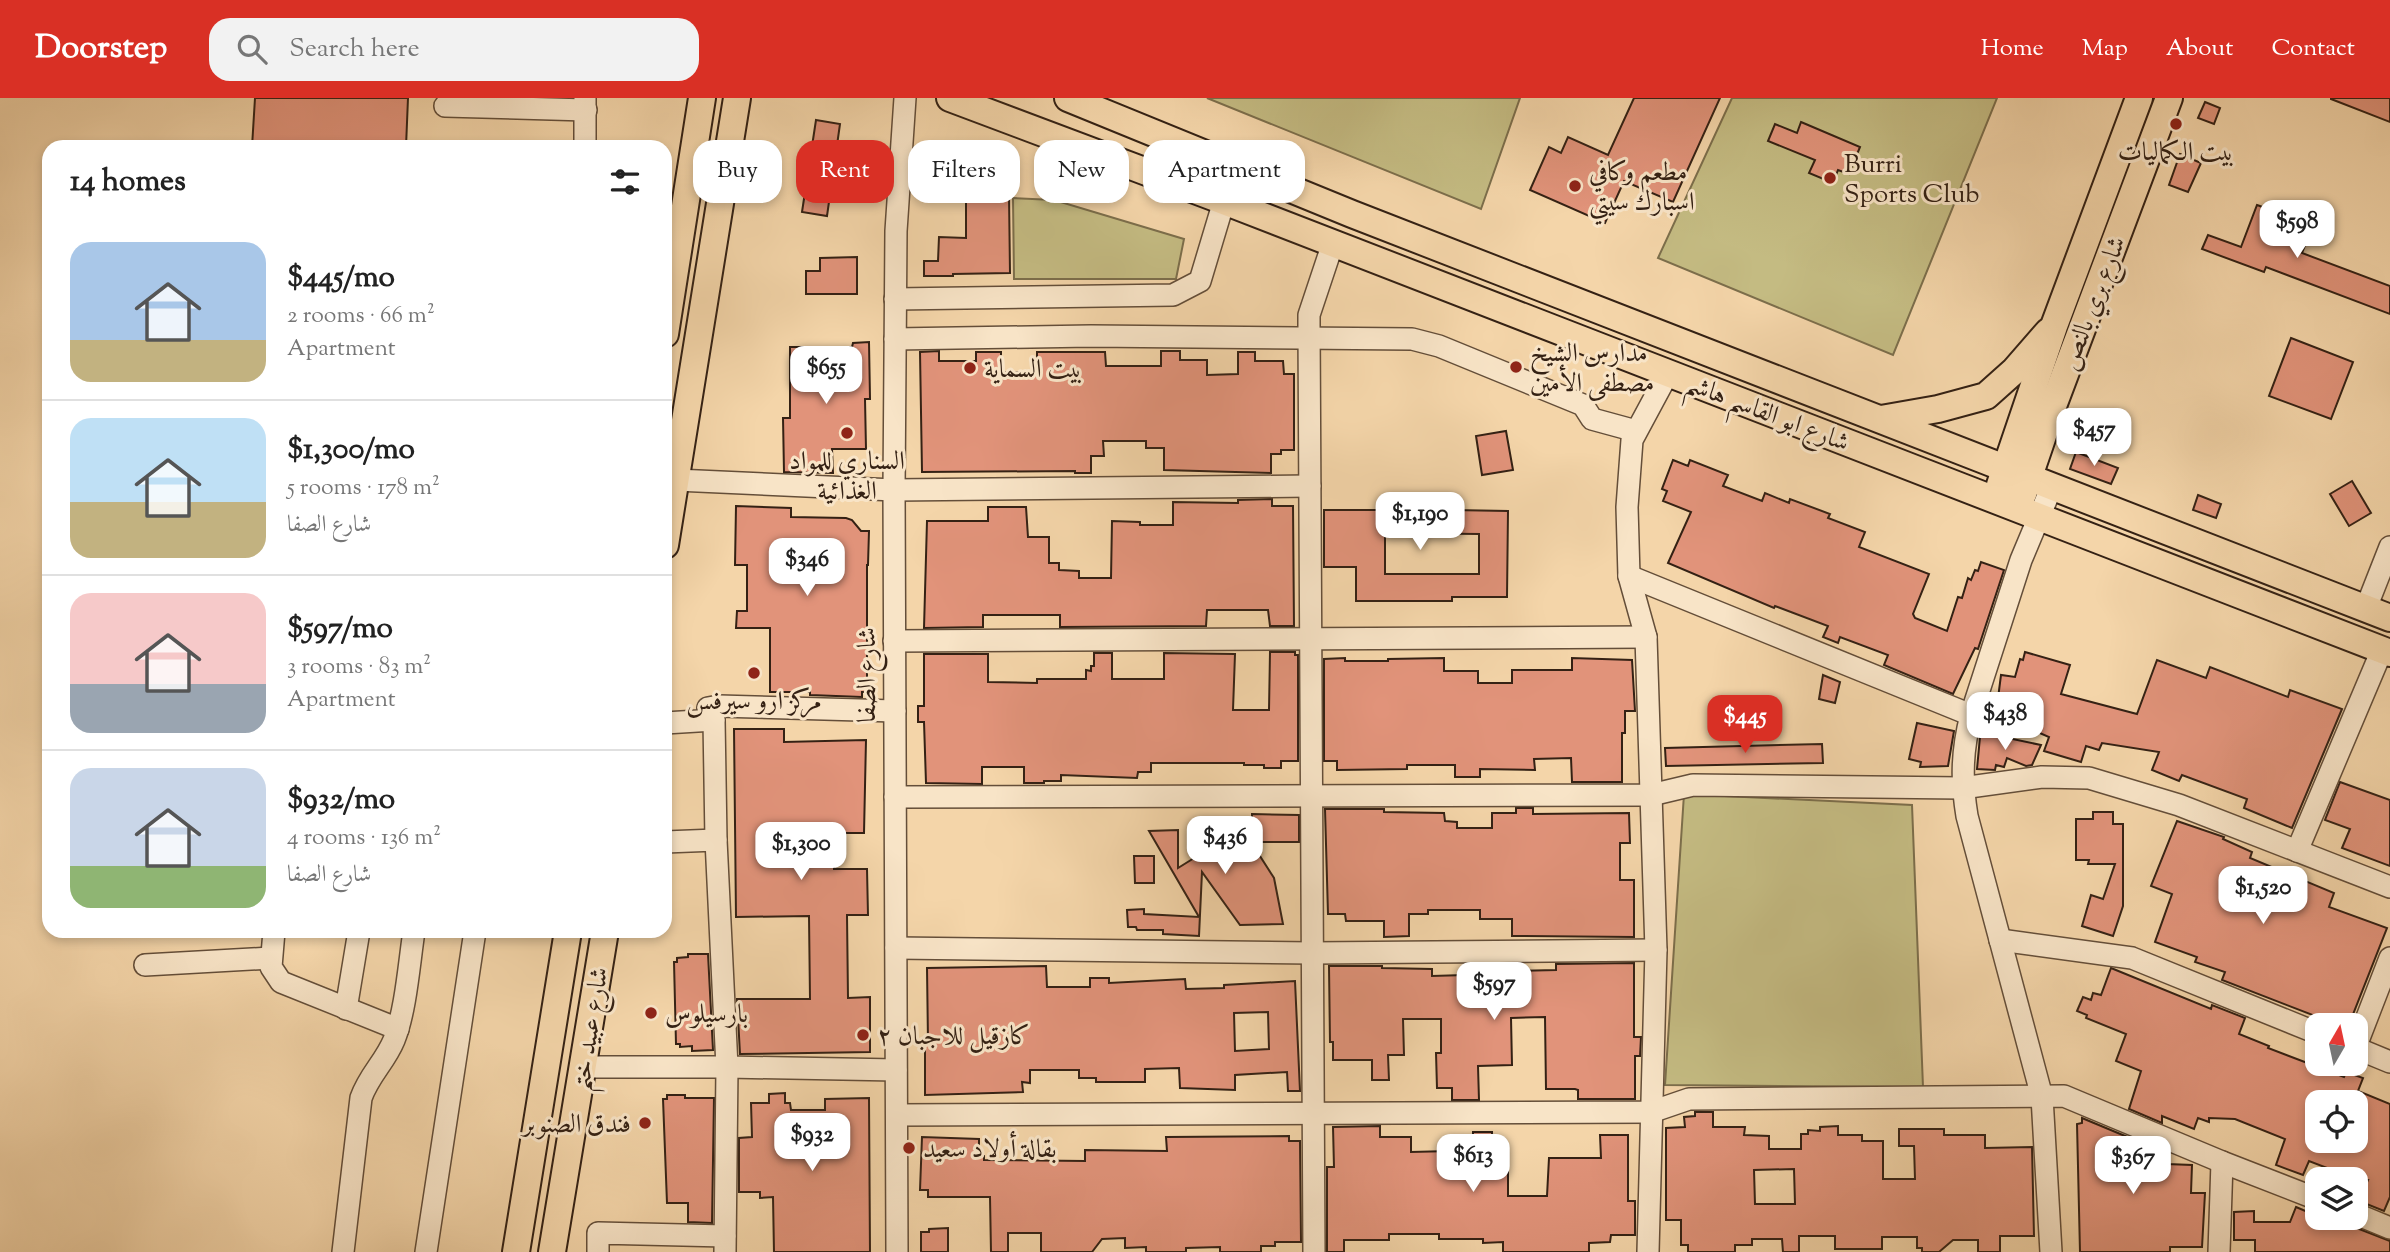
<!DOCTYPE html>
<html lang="en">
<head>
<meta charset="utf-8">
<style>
  body { margin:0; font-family:"Sorts Mill Goudy",Amiri,serif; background:#f2f2f2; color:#222; height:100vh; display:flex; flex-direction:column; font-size:26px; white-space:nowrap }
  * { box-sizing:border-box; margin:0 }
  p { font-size:23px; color:#767676 }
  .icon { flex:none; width:38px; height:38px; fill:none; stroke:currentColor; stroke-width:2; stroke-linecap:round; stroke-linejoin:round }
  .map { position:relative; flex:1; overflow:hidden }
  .sheet { position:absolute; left:42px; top:42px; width:630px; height:798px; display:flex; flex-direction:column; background:#fff; border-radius:21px; box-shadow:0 4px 10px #0003 }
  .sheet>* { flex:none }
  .hud { position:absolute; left:693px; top:42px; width:665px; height:63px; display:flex; gap:14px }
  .needle { width:46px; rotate:9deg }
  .controls { position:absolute; left:2305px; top:915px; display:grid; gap:14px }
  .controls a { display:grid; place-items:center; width:63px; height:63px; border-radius:14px; background:#fff; box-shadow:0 4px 10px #0003; font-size:35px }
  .price { position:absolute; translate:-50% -60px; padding:0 16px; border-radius:14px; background:#fff; color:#222; font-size:23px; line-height:46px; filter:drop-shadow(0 2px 4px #0008) }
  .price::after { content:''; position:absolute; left:50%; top:42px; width:21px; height:16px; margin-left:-10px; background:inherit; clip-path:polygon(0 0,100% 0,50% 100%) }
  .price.on { background:#d93025; color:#fff }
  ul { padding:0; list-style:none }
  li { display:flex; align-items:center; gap:21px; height:175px; padding:0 28px }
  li+li { border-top:2px solid #e0e0e0 }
  li span { display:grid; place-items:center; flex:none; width:196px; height:140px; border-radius:21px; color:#555 }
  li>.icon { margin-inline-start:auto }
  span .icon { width:84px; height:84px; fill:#fffc; stroke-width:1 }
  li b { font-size:30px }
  h2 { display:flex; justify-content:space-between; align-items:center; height:84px; padding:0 28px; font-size:30px }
  .chip { padding:0 24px; border-radius:21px; background:#fff; box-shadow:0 4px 10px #0003; font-size:24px; line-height:63px }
  .chip.on { background:#d93025; color:#fff }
  header { display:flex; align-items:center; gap:42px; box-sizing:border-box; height:98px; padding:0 35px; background:#d93025; color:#fff }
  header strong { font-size:33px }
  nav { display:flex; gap:38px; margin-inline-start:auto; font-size:24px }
  .search { width:490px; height:63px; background:#f2f2f2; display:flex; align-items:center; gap:18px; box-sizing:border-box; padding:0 24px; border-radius:21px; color:#767676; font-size:26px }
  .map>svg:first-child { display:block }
  .green { fill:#c4bb82; stroke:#7c6e4b; stroke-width:2 }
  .building { fill:#e1937a; stroke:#342114; stroke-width:2; fill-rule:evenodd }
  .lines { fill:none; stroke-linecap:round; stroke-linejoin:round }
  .minor-casing { stroke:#644e39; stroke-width:24 }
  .major-casing { stroke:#342114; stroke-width:30 }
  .minor { stroke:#f8e4c7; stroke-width:21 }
  .major { stroke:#f4d5a9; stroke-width:26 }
  .poi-dot { fill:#8f2418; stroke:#f8e4c7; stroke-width:2.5 }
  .labels { text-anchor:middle; stroke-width:6; stroke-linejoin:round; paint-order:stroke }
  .poi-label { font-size:26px; fill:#342114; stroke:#f8e4c7; text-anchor:start }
  .street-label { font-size:26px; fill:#342114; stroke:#f8e4c7 }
</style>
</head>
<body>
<header>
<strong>Doorstep</strong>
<div class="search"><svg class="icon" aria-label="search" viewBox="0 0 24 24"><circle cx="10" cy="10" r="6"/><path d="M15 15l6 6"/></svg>Search here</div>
<nav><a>Home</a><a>Map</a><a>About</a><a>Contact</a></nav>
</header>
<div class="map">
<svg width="2390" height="1154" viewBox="0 0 2390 1154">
  <rect width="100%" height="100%" fill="#f4d5a9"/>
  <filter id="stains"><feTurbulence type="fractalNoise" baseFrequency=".00286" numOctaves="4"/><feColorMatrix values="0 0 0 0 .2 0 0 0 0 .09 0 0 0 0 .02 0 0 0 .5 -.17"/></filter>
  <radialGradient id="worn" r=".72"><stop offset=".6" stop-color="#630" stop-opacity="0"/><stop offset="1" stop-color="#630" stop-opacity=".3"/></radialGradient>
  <g class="green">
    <polygon points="1207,0 1520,0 1481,111"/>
    <polygon points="1732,0 1997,0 1893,257 1658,160"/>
    <polygon points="1013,100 1054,102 1184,141 1176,181 1014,181"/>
    <polygon points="1684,696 1912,707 1923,989 1665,987"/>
  </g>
  <g class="building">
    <polygon points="255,0 408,0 406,49 252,49"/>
    <polygon points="1634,0 1720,0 1673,104 1624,83 1605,125 1530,92 1549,49 1561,55 1568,39 1608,57"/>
    <polygon points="2331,0 2390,0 2390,24 2331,1"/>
    <polygon points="2205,4 2220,10 2214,26 2198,20"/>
    <polygon points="816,22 840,26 827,118 802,114"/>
    <polygon points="1801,24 1860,49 1849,76 1838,72 1833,85 1809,75 1815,62 1768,43 1775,26 1797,35"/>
    <polygon points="2180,56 2201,65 2188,94 2169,87"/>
    <polygon points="966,97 1009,97 1010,175 953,176 953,178 924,178 924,163 938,163 939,139 966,140"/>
    <polygon points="2257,107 2277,114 2275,118 2311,132 2302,155 2390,188 2390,216 2266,169 2264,174 2202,151 2208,137 2241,149"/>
    <polygon points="857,159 857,196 806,196 806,173 820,173 820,160"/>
    <polygon points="2291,240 2353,264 2331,321 2269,298"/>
    <polygon points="869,244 870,301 865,301 866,351 832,351 833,375 784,374 783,320 790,320 790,249 852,249 853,245"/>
    <polygon points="939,253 939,263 976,263 976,254 1001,254 1001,274 1037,274 1037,254 1105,254 1106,268 1161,268 1161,253 1180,253 1180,262 1207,262 1207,277 1238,276 1238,254 1255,254 1255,263 1283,263 1284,276 1294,276 1294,352 1281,352 1281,356 1271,356 1271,375 1164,372 1164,350 1146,350 1146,343 1103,343 1104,358 1091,358 1091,375 1075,375 1075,373 922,374 920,254"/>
    <polygon points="1506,333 1513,372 1482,377 1476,338"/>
    <polygon points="2076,354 2118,370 2111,386 2070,371"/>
    <polygon points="1673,362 1688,368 1690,362 1728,377 1723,388 1762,403 1765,395 1789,405 1790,401 1830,416 1828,420 1865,434 1859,449 1929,476 1913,516 1915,520 1947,533 1958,499 1962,500 1968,480 1971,482 1975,472 1978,473 1981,464 2004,472 1978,551 1975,550 1953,596 1884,567 1888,557 1840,539 1838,545 1823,539 1828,528 1775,508 1774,510 1668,465 1691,414 1663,403 1667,393 1662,391"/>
    <polygon points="2352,383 2371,415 2349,428 2330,396"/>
    <polygon points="2198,397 2221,406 2216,420 2193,412"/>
    <polygon points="1272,401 1272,408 1293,408 1294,528 1270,528 1268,512 1207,512 1206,528 1060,529 1060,517 983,517 983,529 924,530 927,423 988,423 988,409 1026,409 1028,439 1049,439 1049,465 1059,465 1059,472 1079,473 1079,480 1111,480 1112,423 1140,424 1140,427 1173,427 1173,404 1238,405 1238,402"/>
    <path d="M1412 407H1453V412L1508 413 1507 499H1452V503H1356V469H1324V412H1412ZM1385 435 1479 436V476H1385Z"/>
    <polygon points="736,408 791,410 791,419 846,420 852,422 861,433 869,433 868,467 867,467 867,594 862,594 862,599 810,597 810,594 770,594 770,530 736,530 737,513 747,513 747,467 735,467"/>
    <polygon points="1270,554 1295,554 1295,557 1298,557 1298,663 1281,663 1281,670 1264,670 1264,667 1244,667 1244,665 1151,665 1151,674 1138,674 1137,680 1061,677 1061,683 1044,683 1044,685 1024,685 1024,669 982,669 982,686 926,685 924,624 918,624 918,608 924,608 924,556 988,556 988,584 1037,585 1037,581 1086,581 1086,572 1091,573 1091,568 1094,568 1094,555 1112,555 1112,581 1164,581 1164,555 1235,556 1233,612 1269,612"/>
    <polygon points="2025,554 2070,567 2061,596 2137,616 2157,562 2206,580 2210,569 2288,599 2290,592 2342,611 2292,730 2244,710 2247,701 2182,677 2179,683 2152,672 2159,654 2102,645 2099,652 2086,648 2081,664 2044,653 2049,639 1996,616 2001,577 2015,579 2020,561 2023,562"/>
    <polygon points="1345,560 1345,563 1388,563 1388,561 1444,560 1444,573 1478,573 1478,585 1512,585 1512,572 1572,572 1572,560 1632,562 1635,613 1625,613 1625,635 1622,635 1622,684 1572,684 1571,660 1534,661 1535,672 1480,671 1480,679 1455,679 1455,667 1407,667 1407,671 1337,672 1337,663 1324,663 1324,561"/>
    <polygon points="1823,577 1840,584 1835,605 1819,601"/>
    <polygon points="1917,625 1954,633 1948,668 1920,669 1921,664 1909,661"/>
    <polygon points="734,631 784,631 784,644 866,642 864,735 833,735 834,771 867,771 868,817 847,817 848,900 870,899 870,954 740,956 737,901 810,901 809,818 736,819"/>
    <polygon points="1984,635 2041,647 2032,667 2026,668 2007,660 2004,669 1996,667 1995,672 1977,671 1980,639 1983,639"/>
    <polygon points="1822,646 1823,665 1666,668 1665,650"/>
    <polygon points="2340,684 2390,702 2390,768 2342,750 2350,731 2325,722"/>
    <polygon points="1516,710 1533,710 1533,716 1629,715 1630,745 1620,745 1620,782 1634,782 1634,839 1512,838 1512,821 1480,821 1480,812 1428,812 1428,816 1409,816 1409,838 1384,839 1384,823 1346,823 1345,816 1328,816 1325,711 1384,711 1384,714 1444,715 1445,723 1457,724 1457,730 1492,730 1492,715 1516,715"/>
    <polygon points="2093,714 2113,714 2113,726 2123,726 2123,808 2113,838 2082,828 2091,797 2103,801 2115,766 2088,766 2089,762 2076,762 2076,721 2093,721"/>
    <polygon points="1252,716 1299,717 1299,744 1251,744 1274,780 1283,826 1240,827 1202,774 1199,838 1163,836 1163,832 1137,832 1136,829 1128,829 1127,812 1144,811 1144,816 1199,819 1149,733 1178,732 1178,770 1252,724"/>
    <polygon points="2177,723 2224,739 2223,741 2252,754 2250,760 2334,795 2329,809 2387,830 2350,924 2339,919 2336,926 2222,882 2225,874 2195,864 2197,859 2155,844 2172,796 2151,788"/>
    <polygon points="1134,758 1154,758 1154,785 1135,785"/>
    <polygon points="688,856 708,856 713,952 692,953 692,948 680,949 680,946 676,946 674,864 677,864 677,860 688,859"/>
    <polygon points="1634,865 1634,939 1641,939 1640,958 1635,958 1635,1001 1578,1001 1578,992 1575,991 1546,991 1545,919 1511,920 1512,967 1478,968 1479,1002 1452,1002 1452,990 1437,990 1436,955 1441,955 1441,921 1403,921 1404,957 1388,957 1389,982 1372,982 1372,962 1333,962 1333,944 1330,944 1329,868 1382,868 1382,870 1432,871 1432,878 1465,877 1465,870 1479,870 1479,867 1505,866 1505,873 1556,872 1556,866"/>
    <path d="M1046 868 1047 889H1090V880H1109V885L1185 881 1186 891 1224 890V887L1295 883 1300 993H1288L1287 974 1235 977V992L1180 990 1179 970 1145 971V984H1096V980H1079V972H1030V985L1022 984 1023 994 925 997V944H928L927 870ZM1268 914 1269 951 1235 953 1234 915Z"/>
    <path d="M2111 870 2211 911 2212 907 2245 920 2239 936 2269 948 2268 950 2344 979 2346 974 2363 980 2358 993 2390 1006V1099L2384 1113 2359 1103 2368 1082H2341L2343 1076 2309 1063 2303 1077 2276 1067 2285 1041 2235 1021 2209 1020V1024L2198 1020 2194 1031 2162 1018V1025L2129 1011 2141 973 2116 963 2126 936 2086 920 2087 917 2077 913 2083 899 2091 902 2093 895 2101 897ZM2356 999V1043H2317V1004H2353Z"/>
    <polygon points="785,995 785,1005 790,1005 791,1012 825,1012 825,1001 869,1000 870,1154 774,1154 773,1099 760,1100 760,1094 739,1094 739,1040 752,1039 751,1005 769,1005 769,996"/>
    <polygon points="667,997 685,997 685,1000 714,1000 712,1125 688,1124 688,1105 667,1105 663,1001 667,1001"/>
    <path d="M1695 1014H1713V1029H1745L1744 1037 1769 1038V1051H1801V1036H1808V1032L1820 1033V1029L1838 1028V1037H1862V1043H1883V1081H1915L1914 1048H1899V1031H1944V1037H1985V1050L2032 1049 2034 1138H2000V1154H1978V1142H1953L1939 1154H1922V1150H1917V1139H1882V1151H1835V1138H1799V1154H1783L1782 1141H1752V1147H1735V1154H1688V1147H1681V1122H1666V1030L1685 1029 1684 1019 1695 1018ZM1794 1071 1795 1106H1755L1754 1072Z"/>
    <polygon points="2082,1020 2161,1053 2161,1061 2167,1061 2167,1066 2192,1067 2191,1095 2205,1095 2202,1149 2170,1149 2170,1154 2080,1154 2077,1026 2082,1025"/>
    <polygon points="1380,1028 1380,1039 1411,1039 1411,1054 1450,1053 1450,1039 1473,1038 1473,1034 1492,1034 1492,1052 1508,1051 1508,1098 1547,1098 1549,1060 1601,1060 1600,1037 1628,1037 1628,1103 1635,1103 1635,1137 1611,1137 1610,1144 1589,1145 1589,1154 1503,1154 1503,1144 1483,1145 1483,1141 1439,1141 1439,1136 1389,1136 1389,1142 1344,1142 1344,1154 1327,1154 1327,1069 1334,1069 1333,1029"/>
    <polygon points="1289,1038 1289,1043 1300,1043 1301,1144 1275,1144 1275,1148 1261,1148 1261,1154 1220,1154 1220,1149 1186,1150 1186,1154 1146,1154 1146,1149 1125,1150 1125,1140 1102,1141 1092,1154 1041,1154 1041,1135 1008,1135 1008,1154 991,1154 990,1099 928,1099 928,1092 920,1092 922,1039 979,1041 979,1058 984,1058 984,1062 1085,1063 1085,1052 1167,1053 1166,1039"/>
    <polygon points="2296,1109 2315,1117 2314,1120 2348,1129 2349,1127 2390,1143 2390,1154 2255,1154 2255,1142 2234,1142 2234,1114 2254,1113 2254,1124 2290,1124"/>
    <polygon points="948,1130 948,1154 921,1154 921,1134 929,1134 929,1131"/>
  </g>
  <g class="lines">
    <g class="minor-casing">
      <g id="minor">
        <polyline points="585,0 585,49"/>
        <polyline points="445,8 586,12"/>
        <polyline points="895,201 1173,197 1200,183 1224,103"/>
        <polyline points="895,241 1091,238 1412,241 1439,248 1583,307 1592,321 1636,333"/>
        <polyline points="676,382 894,392 1310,388"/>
        <polyline points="1629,478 1971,617"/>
        <polyline points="2366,510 2390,449"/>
        <polyline points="894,543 1646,539"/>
        <polyline points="714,622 716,742"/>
        <polyline points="665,625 714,622 708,610 719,608 895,613"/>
        <polyline points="895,699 1651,697 1693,687 1962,690 2042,679 2089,680 2179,707 2390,789"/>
        <polyline points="665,744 716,742 727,969 725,1154"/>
        <polyline points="2297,753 2382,552"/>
        <polyline points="274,833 271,869 281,884 398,931"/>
        <polyline points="2000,842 2132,860 2317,935"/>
        <polyline points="896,850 1312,855 1656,852"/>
        <polyline points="145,867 270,860"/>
        <polyline points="346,911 359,833"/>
        <polyline points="2356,948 2390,860"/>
        <polyline points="2356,950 2390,964"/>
        <polyline points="583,969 727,969 896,972"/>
        <polyline points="897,1017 1651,1014 1689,1001 2064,998 2222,1064 2317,1101"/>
        <polyline points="2356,1116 2390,1130"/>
        <path d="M343 1154 361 1000C369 977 385 964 394 942 406 912 409 866 414 833"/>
        <polyline points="426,1154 475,833"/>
        <polyline points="598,1154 598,1135 725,1138"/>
        <polyline points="897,1154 894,392 896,133 905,0"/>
        <polyline points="1314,1154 1309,228 1309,217 1333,145"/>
        <polyline points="1648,1154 1656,852 1646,539 1629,478 1627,409 1632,342 1668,275"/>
        <path d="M2051 1154 2042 999 1967 718C1961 682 1962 652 1971 617L2021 462 2052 388"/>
        <polyline points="2219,1154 2222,1064"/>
      </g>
    </g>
    <g class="major-casing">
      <g id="major">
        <polyline points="950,0 1224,103 2390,555"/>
        <polyline points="1068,0 1352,116 2390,520"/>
        <polyline points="665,236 702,0"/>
        <polyline points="1881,321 1938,311 1986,298 2014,273 2048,234"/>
        <polyline points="2000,387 2054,228 2139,0"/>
        <polyline points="2023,396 2053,308 2169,0"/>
        <polyline points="665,447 737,0"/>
        <polyline points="516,1154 568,833"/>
        <polyline points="552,1154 605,833"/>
      </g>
    </g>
    <use href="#minor" class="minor"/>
    <use href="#major" class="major"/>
  </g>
  <g class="poi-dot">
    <circle cx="2176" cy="26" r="7"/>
    <circle cx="1830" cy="80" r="7"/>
    <circle cx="1575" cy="88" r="7"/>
    <circle cx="1516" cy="269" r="7"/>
    <circle cx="970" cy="270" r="7"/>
    <circle cx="847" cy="335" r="7"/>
    <circle cx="754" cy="575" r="7"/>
    <circle cx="651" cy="915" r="7"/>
    <circle cx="863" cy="937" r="7"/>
    <circle cx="645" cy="1025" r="7"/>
    <circle cx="909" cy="1050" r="7"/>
  </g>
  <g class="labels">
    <g class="poi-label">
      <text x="2176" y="62" text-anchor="middle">بيت الكماليات</text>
      <text x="1844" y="74">Burri<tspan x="1844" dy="30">Sports Club</tspan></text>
      <text x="1589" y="82">مطعم وكافي<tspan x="1589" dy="30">اسبارك سيتي</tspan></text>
      <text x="1530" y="263">مدارس الشيخ<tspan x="1530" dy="30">مصطفى الأمين</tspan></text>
      <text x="984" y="279">بيت السماية</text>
      <text x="847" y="371" text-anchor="middle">السناري للمواد<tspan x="847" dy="30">الغذائية</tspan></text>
      <text x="754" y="611" text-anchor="middle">مركز ارو سيرفس</text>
      <text x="665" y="924">بارسيلوس</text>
      <text x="877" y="946">كازقيل للاجبان ٢</text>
      <text x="631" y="1034" text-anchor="end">فندق الصنوبر</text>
      <text x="923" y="1059">بقالة أولاد سعيد</text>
    </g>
    <g class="street-label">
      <text transform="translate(2092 205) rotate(-69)" y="9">شارع بري بالنص</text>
      <text transform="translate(1768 314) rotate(21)" y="9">شارع ابو القاسم هاشم</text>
      <text transform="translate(866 577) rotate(-90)" y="9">شارع الصفا</text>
      <text transform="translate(589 931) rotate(-81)" y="9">شارع عبيد ختم</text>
    </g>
  </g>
  <rect width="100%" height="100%" filter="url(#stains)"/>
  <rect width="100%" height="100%" fill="url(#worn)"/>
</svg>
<div class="controls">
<a><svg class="needle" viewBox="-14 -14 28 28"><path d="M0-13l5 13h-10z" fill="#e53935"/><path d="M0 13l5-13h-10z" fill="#767676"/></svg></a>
<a><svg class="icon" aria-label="locate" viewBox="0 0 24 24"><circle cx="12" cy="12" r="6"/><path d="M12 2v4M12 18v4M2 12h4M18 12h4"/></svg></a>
<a><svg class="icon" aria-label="layers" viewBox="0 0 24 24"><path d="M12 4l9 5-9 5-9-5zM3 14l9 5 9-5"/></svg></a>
</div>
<b class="price" style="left:2297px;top:162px">$598</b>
<b class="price" style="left:826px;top:308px">$655</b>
<b class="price" style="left:2094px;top:370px">$457</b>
<b class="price" style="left:1420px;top:454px">$1,190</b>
<b class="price" style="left:807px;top:500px">$346</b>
<b class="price" style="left:2005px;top:654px">$438</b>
<b class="price on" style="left:1745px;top:657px">$445</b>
<b class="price" style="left:1225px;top:778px">$436</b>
<b class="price" style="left:801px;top:784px">$1,300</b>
<b class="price" style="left:2263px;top:828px">$1,520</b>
<b class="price" style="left:1494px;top:924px">$597</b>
<b class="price" style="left:812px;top:1075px">$932</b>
<b class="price" style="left:1473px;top:1096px">$613</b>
<b class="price" style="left:2133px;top:1098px">$367</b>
<div class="hud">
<a class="chip">Buy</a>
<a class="chip on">Rent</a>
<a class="chip">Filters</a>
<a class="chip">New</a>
<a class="chip">Apartment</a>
</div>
<section class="sheet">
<h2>14 homes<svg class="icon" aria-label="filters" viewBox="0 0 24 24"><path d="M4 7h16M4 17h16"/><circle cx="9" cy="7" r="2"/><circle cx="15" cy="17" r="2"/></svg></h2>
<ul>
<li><span style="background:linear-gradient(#a9c7e8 70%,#c2b280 0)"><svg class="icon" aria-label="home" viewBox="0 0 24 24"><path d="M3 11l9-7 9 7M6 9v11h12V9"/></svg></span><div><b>$445/mo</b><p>2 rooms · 66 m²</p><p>Apartment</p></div></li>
<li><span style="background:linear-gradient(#bfe0f5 60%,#c2b280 0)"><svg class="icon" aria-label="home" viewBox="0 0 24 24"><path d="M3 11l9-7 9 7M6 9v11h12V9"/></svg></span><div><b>$1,300/mo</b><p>5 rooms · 178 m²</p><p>شارع الصفا</p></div></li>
<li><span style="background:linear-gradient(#f6c9c9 65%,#9aa5b1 0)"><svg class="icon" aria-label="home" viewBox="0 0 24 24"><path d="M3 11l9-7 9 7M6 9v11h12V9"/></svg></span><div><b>$597/mo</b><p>3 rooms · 83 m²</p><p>Apartment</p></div></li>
<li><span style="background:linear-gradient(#c9d6e8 70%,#8fb573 0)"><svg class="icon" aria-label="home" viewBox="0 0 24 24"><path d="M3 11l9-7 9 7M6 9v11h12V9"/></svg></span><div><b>$932/mo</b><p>4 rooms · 136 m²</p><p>شارع الصفا</p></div></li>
</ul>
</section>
</div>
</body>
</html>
